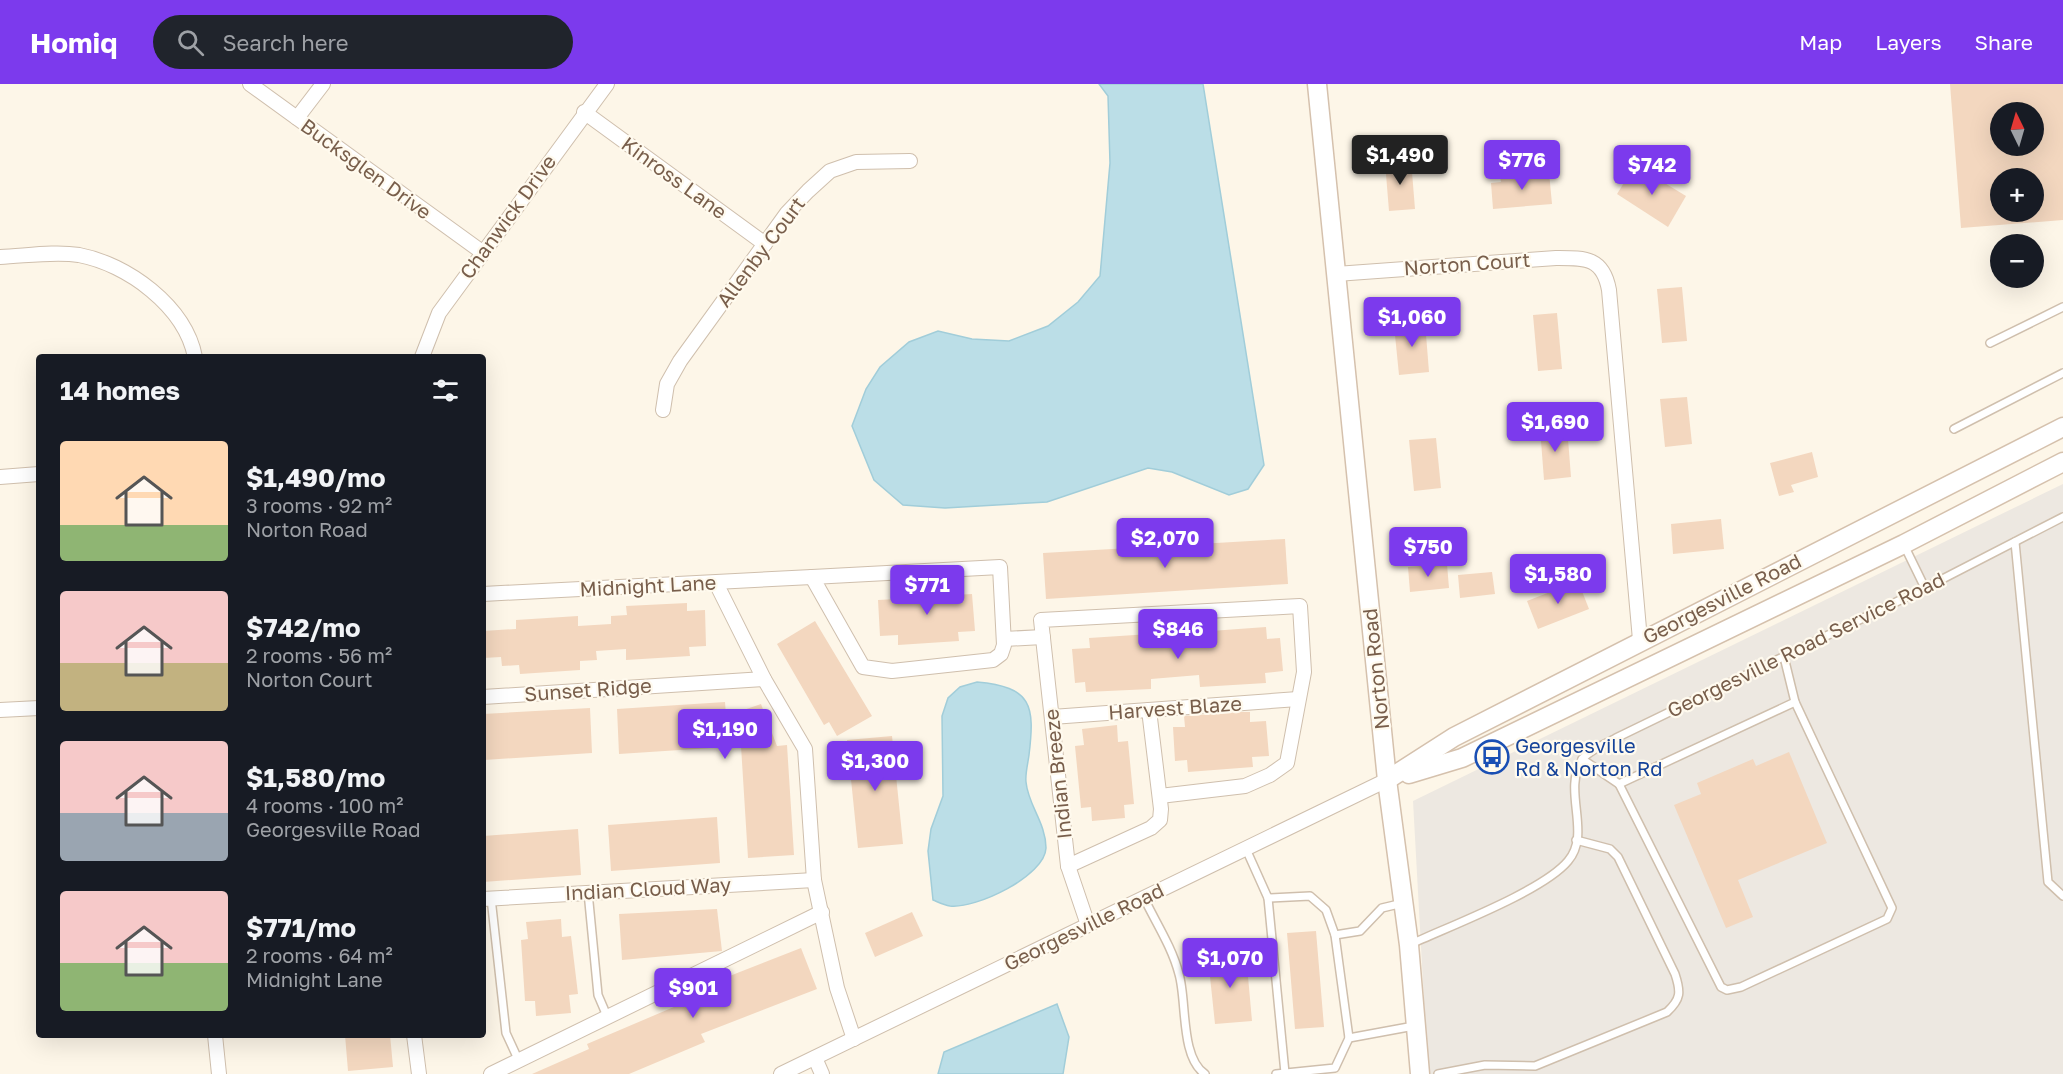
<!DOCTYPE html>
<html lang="en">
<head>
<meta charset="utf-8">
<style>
  body { margin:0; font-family:"Golos Text",sans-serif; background:#20242c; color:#f1f3f6; height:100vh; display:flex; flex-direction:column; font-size:22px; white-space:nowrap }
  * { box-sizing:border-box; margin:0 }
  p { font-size:20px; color:#9ea1a6 }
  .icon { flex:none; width:33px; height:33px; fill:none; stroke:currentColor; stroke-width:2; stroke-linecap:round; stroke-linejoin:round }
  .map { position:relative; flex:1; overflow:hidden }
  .sheet { position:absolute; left:36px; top:270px; width:450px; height:684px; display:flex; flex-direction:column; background:#171b24; border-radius:6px; box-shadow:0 6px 24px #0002 }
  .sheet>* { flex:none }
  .needle { width:39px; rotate:355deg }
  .buttons { position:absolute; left:1990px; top:18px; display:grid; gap:12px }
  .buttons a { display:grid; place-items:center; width:54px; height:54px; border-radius:50%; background:#171b24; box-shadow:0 6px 24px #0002; font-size:30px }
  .price { position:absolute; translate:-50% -51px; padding:0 14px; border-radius:6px; background:#7c3aed; color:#fff; font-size:20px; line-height:39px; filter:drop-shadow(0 2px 3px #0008) }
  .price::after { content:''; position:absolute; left:50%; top:36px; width:18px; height:14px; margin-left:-9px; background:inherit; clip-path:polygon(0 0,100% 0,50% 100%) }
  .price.current { background:#222; color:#fff }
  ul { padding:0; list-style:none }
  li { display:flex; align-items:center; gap:18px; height:150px; padding:0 24px }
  li span { display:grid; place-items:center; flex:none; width:168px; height:120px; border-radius:6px; color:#555 }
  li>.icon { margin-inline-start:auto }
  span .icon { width:72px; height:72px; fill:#fffc; stroke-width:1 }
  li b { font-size:26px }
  h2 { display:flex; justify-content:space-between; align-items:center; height:72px; padding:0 24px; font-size:26px }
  header { display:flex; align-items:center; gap:36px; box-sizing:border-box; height:84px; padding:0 30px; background:#7c3aed; color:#fff }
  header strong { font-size:28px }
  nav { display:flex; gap:33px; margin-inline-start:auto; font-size:21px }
  .search { width:420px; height:54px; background:#20242c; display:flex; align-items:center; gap:15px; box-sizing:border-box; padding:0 21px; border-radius:33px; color:#9ea1a6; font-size:22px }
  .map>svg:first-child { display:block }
  .industrial { fill:#ede8e1 }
  .water { fill:#bbdee7; stroke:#a1cdd9; stroke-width:1.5 }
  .building { fill:#f3d7bf; fill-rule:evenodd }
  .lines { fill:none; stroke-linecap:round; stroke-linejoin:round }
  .service-casing { stroke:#cfbfad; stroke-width:10 }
  .minor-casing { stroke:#cfbfad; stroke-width:16 }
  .secondary-casing { stroke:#d5c1ad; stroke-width:21 }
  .service { stroke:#fff; stroke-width:7 }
  .minor { stroke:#fff; stroke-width:14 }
  .secondary { stroke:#fff; stroke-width:18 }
  .labels { text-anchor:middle; stroke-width:4.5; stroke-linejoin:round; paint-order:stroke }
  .street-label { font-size:20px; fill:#785e4b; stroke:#fffaee }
  .transit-label { font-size:20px; fill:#164399; stroke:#fffaee; text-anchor:start }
</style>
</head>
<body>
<header>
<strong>Homiq</strong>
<div class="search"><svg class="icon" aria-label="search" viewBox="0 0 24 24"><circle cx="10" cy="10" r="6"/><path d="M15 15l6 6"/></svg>Search here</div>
<nav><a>Map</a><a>Layers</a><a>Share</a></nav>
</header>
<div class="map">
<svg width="2063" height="990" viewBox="0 0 2063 990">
  <rect width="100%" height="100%" fill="#fdf6e8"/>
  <polygon class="industrial" points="2063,400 2063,990 1428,990 1413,717"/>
  <g class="water">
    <polygon points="1099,0 1203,0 1264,381 1248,405 1229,411 1172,388 1148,384 1047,418 945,424 903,421 874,396 852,342 866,305 880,283 909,258 938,247 972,255 1009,257 1048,242 1078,218 1100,192 1110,79 1108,12"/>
    <path d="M977 598C1032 603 1035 621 1029 671 1028 679 1025 690 1026 698 1028 721 1046 739 1046 764 1045 792 976 825 950 822 944 821 938 818 933 816L928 767 931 745 943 712 942 632 948 614 960 603Z"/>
    <polygon points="1057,920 1069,953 1063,990 938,990 944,968"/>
  </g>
  <g class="building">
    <path d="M1950 0H2063V136L1961 144ZM2001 28H2034V62H2001ZM2001 94H2034V128H2001Z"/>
    <polygon points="1411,76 1415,125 1389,127 1385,78"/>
    <polygon points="1635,81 1686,112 1668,143 1617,110"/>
    <polygon points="1549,88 1552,120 1493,125 1491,99 1501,98 1500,93"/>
    <polygon points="1682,203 1687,257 1662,259 1657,205"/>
    <polygon points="1557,229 1562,285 1538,287 1533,231"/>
    <polygon points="1425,238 1429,288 1399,291 1394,241"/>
    <polygon points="1687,313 1692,360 1665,363 1660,315"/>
    <polygon points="1567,342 1571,393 1544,396 1540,344"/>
    <polygon points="1436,354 1441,404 1414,407 1409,356"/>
    <polygon points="1812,368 1818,393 1791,401 1794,408 1779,412 1770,379"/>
    <polygon points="1721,435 1724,465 1673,470 1671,440"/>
    <polygon points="1285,455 1288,500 1046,515 1043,469"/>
    <polygon points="1447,480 1449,504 1410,508 1408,483"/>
    <polygon points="1492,488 1495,510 1460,514 1458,491"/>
    <polygon points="1578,497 1589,525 1538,545 1527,517"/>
    <polygon points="954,502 955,511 972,510 975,547 958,548 959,557 898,561 898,551 880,552 878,516 896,515 895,506"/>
    <polygon points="687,519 687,527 705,526 706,562 689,563 690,572 626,576 626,565 596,567 597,576 580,577 580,586 520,590 519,581 502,582 501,573 483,574 483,547 516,545 516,536 578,532 578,542 611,540 611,532 627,531 626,522"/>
    <polygon points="815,537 872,632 837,652 829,638 824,641 777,560"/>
    <polygon points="1266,543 1267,555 1280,554 1283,587 1265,589 1266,599 1200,603 1199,591 1151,595 1151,605 1086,608 1085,598 1075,599 1072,565 1090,564 1089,554 1150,550 1150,560 1166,560 1198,558 1197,548"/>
    <polygon points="725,618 726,632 761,620 777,662 787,661 794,771 748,774 741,662 619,670 617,625"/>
    <polygon points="590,624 592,669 484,676 483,630"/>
    <polygon points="1240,628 1250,628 1250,638 1266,637 1269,672 1252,673 1253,683 1188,688 1187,676 1175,677 1173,643 1185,643 1184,632"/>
    <polygon points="1117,641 1118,658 1128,657 1134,720 1124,721 1125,734 1092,737 1091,723 1081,724 1075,662 1084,661 1082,645"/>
    <polygon points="892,652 903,760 858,764 847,656"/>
    <polygon points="1789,668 1827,759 1738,796 1753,833 1726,844 1674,721 1701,710 1697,699 1753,675 1756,682"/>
    <polygon points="717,733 720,779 611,787 608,741"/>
    <polygon points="578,745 581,791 483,798 483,752"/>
    <polygon points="717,825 722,867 622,876 619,830"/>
    <polygon points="912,828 923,852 875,873 865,849"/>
    <polygon points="561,835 562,853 571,852 578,910 569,911 571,929 536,932 535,917 525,917 521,856 528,855 526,838"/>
    <polygon points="1316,847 1324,943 1295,945 1287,849"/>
    <polygon points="801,864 817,905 701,950 705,958 629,990 532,990 589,965 587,960 702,911 699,904"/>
    <polygon points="1246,870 1252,937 1215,940 1208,874"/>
    <polygon points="345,951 390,951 393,983 348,987"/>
  </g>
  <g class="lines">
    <g class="service-casing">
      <g id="service">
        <polyline points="1990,259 2063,223"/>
        <polyline points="1954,345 2063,289"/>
        <polyline points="2015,458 2048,798 2063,812"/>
        <polyline points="1904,461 1925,504"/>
        <polyline points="1582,675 1619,700 1795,618 1784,573"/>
        <polyline points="1619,700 1721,903 1727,906 1741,903 1887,835 1892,824 1795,618"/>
        <polyline points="1246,765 1268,814 1310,812 1326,826 1335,851 1360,847 1382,824 1403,819"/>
        <polyline points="588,808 598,911 607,932"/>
        <polyline points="491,814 506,949 518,975"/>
        <path d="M1144 814C1156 839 1172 863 1179 890 1187 917 1180 973 1205 990"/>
        <polyline points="1268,814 1285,989"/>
        <path d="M1411 860C1450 842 1543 807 1568 777 1592 749 1562 707 1582 676 1587 667 1606 660 1616 654L1925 504 2063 433"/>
        <polyline points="1349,954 1414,942"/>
        <polyline points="1276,990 1335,984 1349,954 1335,851"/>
        <path d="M1438 990 1485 981 1535 982 1667 928C1681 915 1681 908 1675 890L1618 773 1610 765 1576 756"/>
      </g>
    </g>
    <g class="minor-casing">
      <g id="minor">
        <polyline points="250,0 482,168"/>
        <polyline points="584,28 765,160"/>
        <polyline points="297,34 323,0"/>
        <path d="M0 173C25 172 54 167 79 171 127 180 185 222 195 273"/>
        <path d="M1336 190 1556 174C1585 174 1603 173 1609 206L1640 556"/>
        <polyline points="422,273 439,229 607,0"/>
        <polyline points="663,326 667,300 680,277 787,129 808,107 830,87 856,78 910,77"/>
        <polyline points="0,393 39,390"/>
        <polygon points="1000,483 1004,561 1001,570 993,576 892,587 863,583 812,493"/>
        <polyline points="716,499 764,595 805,665 814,796 837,904 854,955"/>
        <polyline points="483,510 812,493"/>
        <polyline points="1004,555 1043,553"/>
        <polyline points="483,613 764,595"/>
        <polyline points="0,626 39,624"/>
        <polyline points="1052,633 1298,615"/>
        <polyline points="1068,782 1151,744 1160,736 1161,725 1149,626"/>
        <polyline points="483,815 814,796"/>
        <polyline points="1088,841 1068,782 1041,536 1300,522 1304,588 1287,679 1270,691 1245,702 1160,712"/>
        <polyline points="215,951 219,990"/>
        <polyline points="414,951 419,990"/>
        <polyline points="815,974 822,990"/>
        <polyline points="491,990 822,828"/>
        <polyline points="781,990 1387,696"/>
      </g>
    </g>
    <g class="secondary-casing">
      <g id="secondary">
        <polyline points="1317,0 1387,696 1409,861 1420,990"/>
        <polyline points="1409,690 1462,674 1904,460 2063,378"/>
        <polyline points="1387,696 1454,653 2063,343"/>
      </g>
    </g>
    <use href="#service" class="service"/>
    <use href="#minor" class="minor"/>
    <use href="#secondary" class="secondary"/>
  </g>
  <defs>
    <g id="bus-ring" transform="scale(1.725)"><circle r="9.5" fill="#fffaee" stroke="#1a4fb4" stroke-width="1.5"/><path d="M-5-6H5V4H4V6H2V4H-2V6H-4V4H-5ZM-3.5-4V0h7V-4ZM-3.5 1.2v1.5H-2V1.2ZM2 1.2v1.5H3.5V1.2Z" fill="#1a4fb4"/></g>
  </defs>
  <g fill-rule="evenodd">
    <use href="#bus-ring" x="1492" y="673"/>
  </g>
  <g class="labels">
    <g class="street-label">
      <text transform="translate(366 85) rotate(36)" y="7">Bucksglen Drive</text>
      <text transform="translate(674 94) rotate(36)" y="7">Kinross Lane</text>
      <text transform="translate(508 133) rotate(-54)" y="7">Chanwick Drive</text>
      <text transform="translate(761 168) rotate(-53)" y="7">Allenby Court</text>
      <text transform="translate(1467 180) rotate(-4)" y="7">Norton Court</text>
      <text transform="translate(648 502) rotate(-3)" y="7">Midnight Lane</text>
      <text transform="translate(1722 515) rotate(-27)" y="7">Georgesville Road</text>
      <text transform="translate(1806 561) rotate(-26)" y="7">Georgesville Road Service Road</text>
      <text transform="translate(1376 585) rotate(-96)" y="7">Norton Road</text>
      <text transform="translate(588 606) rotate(-4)" y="7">Sunset Ridge</text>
      <text transform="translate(1175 624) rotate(-4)" y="7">Harvest Blaze</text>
      <text transform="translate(1058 690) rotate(-96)" y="7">Indian Breeze</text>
      <text transform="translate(648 805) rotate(-3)" y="7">Indian Cloud Way</text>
      <text transform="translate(1084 843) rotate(-26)" y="7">Georgesville Road</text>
    </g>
    <g class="transit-label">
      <text x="1515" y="669">Georgesville<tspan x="1515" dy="23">Rd &amp; Norton Rd</tspan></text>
    </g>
  </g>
</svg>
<div class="buttons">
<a><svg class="needle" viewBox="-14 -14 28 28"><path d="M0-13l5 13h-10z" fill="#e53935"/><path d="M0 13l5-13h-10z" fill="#9ea1a6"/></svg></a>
<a>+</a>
<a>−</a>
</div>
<b class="price current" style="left:1400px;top:102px">$1,490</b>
<b class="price" style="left:1522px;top:107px">$776</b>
<b class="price" style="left:1652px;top:112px">$742</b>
<b class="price" style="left:1412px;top:264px">$1,060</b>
<b class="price" style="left:1555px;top:369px">$1,690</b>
<b class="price" style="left:1165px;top:485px">$2,070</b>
<b class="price" style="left:1428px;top:494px">$750</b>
<b class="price" style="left:1558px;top:521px">$1,580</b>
<b class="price" style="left:927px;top:532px">$771</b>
<b class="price" style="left:1178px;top:576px">$846</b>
<b class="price" style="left:725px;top:676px">$1,190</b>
<b class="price" style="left:875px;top:708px">$1,300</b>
<b class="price" style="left:1230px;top:905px">$1,070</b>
<b class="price" style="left:693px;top:935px">$901</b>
<section class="sheet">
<h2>14 homes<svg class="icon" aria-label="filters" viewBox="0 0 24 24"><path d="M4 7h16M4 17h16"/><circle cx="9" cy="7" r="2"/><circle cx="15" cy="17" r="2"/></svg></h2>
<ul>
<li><span style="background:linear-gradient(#ffd9b3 70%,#8fb573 0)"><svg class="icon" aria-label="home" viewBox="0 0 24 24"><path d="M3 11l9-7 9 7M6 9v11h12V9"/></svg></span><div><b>$1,490/mo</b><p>3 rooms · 92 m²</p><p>Norton Road</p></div></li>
<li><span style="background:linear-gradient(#f6c9c9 60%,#c2b280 0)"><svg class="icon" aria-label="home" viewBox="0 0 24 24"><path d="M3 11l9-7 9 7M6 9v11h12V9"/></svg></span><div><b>$742/mo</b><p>2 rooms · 56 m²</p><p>Norton Court</p></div></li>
<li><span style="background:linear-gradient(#f6c9c9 60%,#9aa5b1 0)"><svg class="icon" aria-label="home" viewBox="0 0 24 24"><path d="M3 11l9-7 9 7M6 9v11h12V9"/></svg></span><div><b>$1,580/mo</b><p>4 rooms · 100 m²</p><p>Georgesville Road</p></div></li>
<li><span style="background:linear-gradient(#f6c9c9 60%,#8fb573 0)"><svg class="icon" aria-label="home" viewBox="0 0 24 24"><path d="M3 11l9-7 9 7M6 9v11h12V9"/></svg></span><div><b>$771/mo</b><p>2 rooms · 64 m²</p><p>Midnight Lane</p></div></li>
</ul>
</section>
</div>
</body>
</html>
